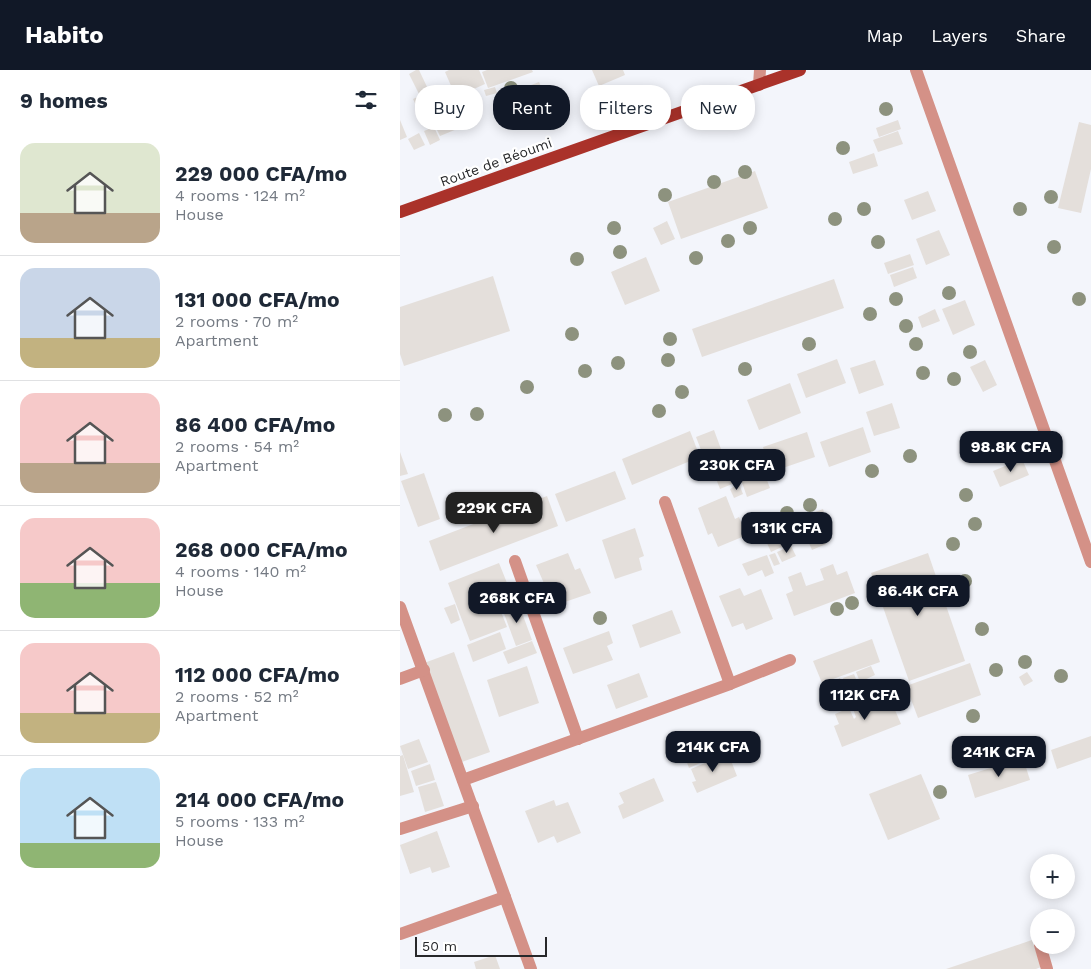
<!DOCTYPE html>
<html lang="en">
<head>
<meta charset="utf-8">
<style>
  body { margin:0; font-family:"Work Sans",sans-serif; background:#f6f6f7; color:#1f2937; height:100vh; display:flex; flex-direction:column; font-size:19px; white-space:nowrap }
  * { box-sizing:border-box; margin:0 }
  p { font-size:16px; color:#747a83 }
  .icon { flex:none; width:28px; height:28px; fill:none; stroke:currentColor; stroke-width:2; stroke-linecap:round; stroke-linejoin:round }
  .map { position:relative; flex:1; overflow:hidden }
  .details { display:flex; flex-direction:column; background:#fff; width:400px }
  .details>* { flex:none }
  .hud { position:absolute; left:15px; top:15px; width:475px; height:45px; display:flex; gap:10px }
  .controls { position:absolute; left:630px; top:784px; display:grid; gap:10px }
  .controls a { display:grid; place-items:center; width:45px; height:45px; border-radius:50%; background:#fff; box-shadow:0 2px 12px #0003; font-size:25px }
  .scale { position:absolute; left:15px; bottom:12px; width:132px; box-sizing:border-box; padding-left:5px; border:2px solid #27282a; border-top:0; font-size:14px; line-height:18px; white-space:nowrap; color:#27282a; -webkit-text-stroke:4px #fff; paint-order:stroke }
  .price { position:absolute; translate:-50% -42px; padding:0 11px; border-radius:10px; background:#111827; color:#fff; font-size:16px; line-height:32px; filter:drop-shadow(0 1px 2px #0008) }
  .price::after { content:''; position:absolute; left:50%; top:30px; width:15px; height:11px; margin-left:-8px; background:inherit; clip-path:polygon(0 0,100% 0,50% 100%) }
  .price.current { background:#222; color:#fff }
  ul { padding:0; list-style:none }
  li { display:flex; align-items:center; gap:15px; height:125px; padding:0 20px }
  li+li { border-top:1px solid #e0e1e3 }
  li span { display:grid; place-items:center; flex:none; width:140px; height:100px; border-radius:15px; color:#555 }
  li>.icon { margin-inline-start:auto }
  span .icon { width:60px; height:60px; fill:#fffc; stroke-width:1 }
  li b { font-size:21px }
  h2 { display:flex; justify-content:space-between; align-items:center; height:60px; padding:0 20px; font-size:21px }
  .tag { padding:0 18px; border-radius:20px; background:#fff; box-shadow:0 2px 12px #0003; font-size:18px; line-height:45px }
  .tag.current { background:#111827; color:#fff }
  header { display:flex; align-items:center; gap:30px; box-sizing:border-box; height:70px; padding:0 25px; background:#111827; color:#fff }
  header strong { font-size:24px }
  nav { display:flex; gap:28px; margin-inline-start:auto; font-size:18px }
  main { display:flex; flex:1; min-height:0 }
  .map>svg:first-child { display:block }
  .building { fill:#e4dfdb }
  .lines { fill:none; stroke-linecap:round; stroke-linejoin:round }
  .minor { stroke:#d49187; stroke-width:12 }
  .major { stroke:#aa322a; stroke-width:12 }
  .tree { fill:#8d927e }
  .labels { text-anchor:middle; stroke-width:4.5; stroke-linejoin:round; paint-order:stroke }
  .street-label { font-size:14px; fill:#27282a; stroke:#fff }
</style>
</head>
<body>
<header>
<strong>Habito</strong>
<nav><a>Map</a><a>Layers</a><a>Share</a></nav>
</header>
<main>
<section class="details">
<h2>9 homes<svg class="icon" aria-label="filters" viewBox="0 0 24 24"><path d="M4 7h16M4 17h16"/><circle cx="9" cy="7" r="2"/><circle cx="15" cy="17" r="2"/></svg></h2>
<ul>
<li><span style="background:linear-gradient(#dfe7d0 70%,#b9a48a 0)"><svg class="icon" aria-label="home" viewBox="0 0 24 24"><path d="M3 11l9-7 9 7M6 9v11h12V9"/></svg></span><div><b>229 000 CFA/mo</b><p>4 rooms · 124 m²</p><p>House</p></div></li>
<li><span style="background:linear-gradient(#c9d6e8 70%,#c2b280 0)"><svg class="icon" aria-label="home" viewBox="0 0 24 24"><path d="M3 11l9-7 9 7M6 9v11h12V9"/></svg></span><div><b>131 000 CFA/mo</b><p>2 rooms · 70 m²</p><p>Apartment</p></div></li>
<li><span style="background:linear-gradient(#f6c9c9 70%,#b9a48a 0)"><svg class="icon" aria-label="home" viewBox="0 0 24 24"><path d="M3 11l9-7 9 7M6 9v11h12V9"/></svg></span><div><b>86 400 CFA/mo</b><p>2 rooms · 54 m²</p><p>Apartment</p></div></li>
<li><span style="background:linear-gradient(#f6c9c9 65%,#8fb573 0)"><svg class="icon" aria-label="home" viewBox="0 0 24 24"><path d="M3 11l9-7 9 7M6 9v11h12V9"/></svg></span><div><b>268 000 CFA/mo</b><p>4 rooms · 140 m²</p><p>House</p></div></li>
<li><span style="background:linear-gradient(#f6c9c9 70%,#c2b280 0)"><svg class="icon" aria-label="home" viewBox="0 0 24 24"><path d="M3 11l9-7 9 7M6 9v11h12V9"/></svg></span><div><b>112 000 CFA/mo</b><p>2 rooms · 52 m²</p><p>Apartment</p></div></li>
<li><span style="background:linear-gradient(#bfe0f5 75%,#8fb573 0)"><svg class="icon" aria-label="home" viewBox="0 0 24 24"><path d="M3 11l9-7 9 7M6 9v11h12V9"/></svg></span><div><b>214 000 CFA/mo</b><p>5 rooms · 133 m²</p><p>House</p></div></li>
</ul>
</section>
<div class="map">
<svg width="691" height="899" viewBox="0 0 691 899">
  <rect width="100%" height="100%" fill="#f3f5fb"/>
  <g class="building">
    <polygon points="16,0 19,0 28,19 19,24 9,4"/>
    <polygon points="49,0 79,0 85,14 56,27 45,2"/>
    <polygon points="87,0 132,0 133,2 88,18 82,2"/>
    <polygon points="192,0 223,0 225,5 199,16"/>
    <polygon points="139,12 148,33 134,39 126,17"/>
    <polygon points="95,17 97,23 86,26 84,20"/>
    <polygon points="28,22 35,39 21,46 13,29"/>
    <polygon points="65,27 69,35 40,47 37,39"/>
    <polygon points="68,37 74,52 40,66 33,52"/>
    <polygon points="0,50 7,67 0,70"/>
    <polygon points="498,50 501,59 479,67 476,58"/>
    <polygon points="679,52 691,55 691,99 681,143 658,138"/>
    <polygon points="34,57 40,70 30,75 24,61"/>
    <polygon points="498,61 503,74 478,82 473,70"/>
    <polygon points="19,63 25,75 14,80 8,69"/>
    <polygon points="474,83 478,96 453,104 449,92"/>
    <polygon points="355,101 368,138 281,169 268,132"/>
    <polygon points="528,121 536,141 512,150 504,130"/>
    <polygon points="267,151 275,169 261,175 253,158"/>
    <polygon points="539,160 550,185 526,195 516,169"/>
    <polygon points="510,184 514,195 488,204 484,193"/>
    <polygon points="246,187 260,221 225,235 211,202"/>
    <polygon points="513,197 517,208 494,217 490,205"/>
    <polygon points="93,206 110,261 4,296 0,284 0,237"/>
    <polygon points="434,209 444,238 302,287 292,259"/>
    <polygon points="565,230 575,255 553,265 542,239"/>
    <polygon points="535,239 540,251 522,258 518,247"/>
    <polygon points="437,289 446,313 406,328 397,304"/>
    <polygon points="475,290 484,315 459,324 450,298"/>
    <polygon points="585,290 597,315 583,322 570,297"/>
    <polygon points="390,313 401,343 359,360 347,330"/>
    <polygon points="492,333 500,358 474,366 466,342"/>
    <polygon points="463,357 471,382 429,397 420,372"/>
    <polygon points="314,360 321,379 303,385 296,367"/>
    <polygon points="290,361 300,387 232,415 222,389"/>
    <polygon points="407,362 415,387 371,402 363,377"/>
    <polygon points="0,382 8,404 0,406"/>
    <polygon points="622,389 629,405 600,417 593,401"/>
    <polygon points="360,392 370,418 347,427 338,401"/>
    <polygon points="333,400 337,412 320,419 315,406"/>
    <polygon points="215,401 226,429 166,452 155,424"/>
    <polygon points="24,403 40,449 18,457 1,411"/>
    <polygon points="339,414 343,424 334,428 330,419"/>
    <polygon points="147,426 158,456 40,501 29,471"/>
    <polygon points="326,426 335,449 339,447 347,465 318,477 312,463 308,465 298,438"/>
    <polygon points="423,439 430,460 420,464 413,443"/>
    <polygon points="409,443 417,461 371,482 363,464"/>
    <polygon points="235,458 244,486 239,488 242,500 215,509 202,470"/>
    <polygon points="422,465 426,474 412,480 408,471"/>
    <polygon points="391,476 396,486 382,492 377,482"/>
    <polygon points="168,483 175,500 180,498 191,523 159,534 154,522 149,525 136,495"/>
    <polygon points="375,483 380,494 374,496 369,485"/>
    <polygon points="528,483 565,591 509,611 471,503"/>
    <polygon points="367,485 374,503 365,507 362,500 348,506 342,494"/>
    <polygon points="99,493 109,518 94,524 107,557 70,571 48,513"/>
    <polygon points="433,494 437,505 447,501 455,523 394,546 386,524 393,521 388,507 401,502 406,516 424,510 420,499"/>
    <polygon points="340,518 344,526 361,519 373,549 346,560 343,553 332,557 319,526"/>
    <polygon points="118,532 132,570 116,576 102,538"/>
    <polygon points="55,534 60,550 51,554 44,538"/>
    <polygon points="272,540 281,563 240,578 232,555"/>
    <polygon points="209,561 213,573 207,576 213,590 173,604 163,578"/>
    <polygon points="100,562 106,579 73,592 67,575"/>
    <polygon points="472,569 480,592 422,613 413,591"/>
    <polygon points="132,571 137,583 108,594 103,582"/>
    <polygon points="54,582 90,682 59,693 24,593"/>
    <polygon points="570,593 581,625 518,648 506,616"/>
    <polygon points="127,596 139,633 99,647 87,610"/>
    <polygon points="471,596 475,605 460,612 456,602"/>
    <polygon points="627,602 633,611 624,616 619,607"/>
    <polygon points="239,603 248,627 216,639 207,615"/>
    <polygon points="454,604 458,614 447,618 443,608"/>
    <polygon points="440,608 444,616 431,622 428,614"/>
    <polygon points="479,624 484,636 492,633 501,654 442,677 434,656 439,654 435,644 449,638 454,649 456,647 452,636 461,632 466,643 470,642 465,629"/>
    <polygon points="691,666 691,687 657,699 651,680"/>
    <polygon points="19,669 28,692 8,699 0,676"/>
    <polygon points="311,679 314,687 289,698 286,690"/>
    <polygon points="328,683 337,706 297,723 292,712 296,711 291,699"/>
    <polygon points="3,685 14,722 0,726 0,686"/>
    <polygon points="623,688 630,710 575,728 568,705"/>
    <polygon points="30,694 35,710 16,716 11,701"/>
    <polygon points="521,704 540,749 488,770 469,724"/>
    <polygon points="254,708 264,731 223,749 218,736 224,733 219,723"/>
    <polygon points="36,712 44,736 25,742 18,717"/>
    <polygon points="154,730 156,736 168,732 181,763 157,773 154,766 138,773 125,741"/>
    <polygon points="37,761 50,797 32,803 30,797 10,804 0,775"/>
    <polygon points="632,870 641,897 636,899 546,899"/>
    <polygon points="95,885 100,899 76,899 74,892"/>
  </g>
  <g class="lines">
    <g class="minor">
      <polyline points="516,0 691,492"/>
      <polyline points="359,15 360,0"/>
      <polyline points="265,432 330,614"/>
      <polyline points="115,491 178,669"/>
      <polyline points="0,537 131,899"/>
      <polyline points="0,609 24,600"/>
      <polyline points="63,710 330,614 390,590"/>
      <polyline points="0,759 73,736"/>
      <polyline points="0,864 105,827"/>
      <polyline points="640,875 647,899"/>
    </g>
    <polyline class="major" points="0,142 400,0"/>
  </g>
  <g class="tree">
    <circle cx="111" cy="18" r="7"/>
    <circle cx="486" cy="39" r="7"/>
    <circle cx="443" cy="78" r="7"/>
    <circle cx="345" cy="102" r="7"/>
    <circle cx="314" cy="112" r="7"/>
    <circle cx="265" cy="125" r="7"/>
    <circle cx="651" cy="127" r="7"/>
    <circle cx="464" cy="139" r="7"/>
    <circle cx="620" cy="139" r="7"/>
    <circle cx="435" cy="149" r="7"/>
    <circle cx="214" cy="158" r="7"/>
    <circle cx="350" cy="158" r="7"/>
    <circle cx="328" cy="171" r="7"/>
    <circle cx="478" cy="172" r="7"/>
    <circle cx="654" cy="177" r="7"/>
    <circle cx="220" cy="182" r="7"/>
    <circle cx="296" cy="188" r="7"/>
    <circle cx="177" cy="189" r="7"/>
    <circle cx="549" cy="223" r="7"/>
    <circle cx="496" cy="229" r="7"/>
    <circle cx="679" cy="229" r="7"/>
    <circle cx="470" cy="244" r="7"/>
    <circle cx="506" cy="256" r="7"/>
    <circle cx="172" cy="264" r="7"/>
    <circle cx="270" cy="269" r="7"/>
    <circle cx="409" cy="274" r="7"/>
    <circle cx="516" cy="274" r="7"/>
    <circle cx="570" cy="282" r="7"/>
    <circle cx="268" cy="290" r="7"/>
    <circle cx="218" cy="293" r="7"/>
    <circle cx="345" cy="299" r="7"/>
    <circle cx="185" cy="301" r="7"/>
    <circle cx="523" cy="303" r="7"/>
    <circle cx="554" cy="309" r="7"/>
    <circle cx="127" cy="317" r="7"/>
    <circle cx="282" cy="322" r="7"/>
    <circle cx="259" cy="341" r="7"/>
    <circle cx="77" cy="344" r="7"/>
    <circle cx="45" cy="345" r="7"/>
    <circle cx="510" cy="386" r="7"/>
    <circle cx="472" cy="401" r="7"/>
    <circle cx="566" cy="425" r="7"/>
    <circle cx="100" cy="433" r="7"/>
    <circle cx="410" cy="435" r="7"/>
    <circle cx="387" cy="443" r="7"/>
    <circle cx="67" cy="445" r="7"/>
    <circle cx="575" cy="454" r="7"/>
    <circle cx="553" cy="474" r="7"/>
    <circle cx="565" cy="511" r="7"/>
    <circle cx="452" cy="533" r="7"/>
    <circle cx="437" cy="539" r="7"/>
    <circle cx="200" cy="548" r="7"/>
    <circle cx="582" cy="559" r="7"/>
    <circle cx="625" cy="592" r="7"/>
    <circle cx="596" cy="600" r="7"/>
    <circle cx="661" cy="606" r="7"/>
    <circle cx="573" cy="646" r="7"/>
    <circle cx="540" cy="722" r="7"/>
  </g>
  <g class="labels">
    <g class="street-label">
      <text transform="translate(96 92) rotate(-20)" y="5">Route de Béoumi</text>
    </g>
  </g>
</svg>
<div class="controls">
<a>+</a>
<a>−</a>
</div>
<div class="scale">50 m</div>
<b class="price" style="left:611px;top:403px">98.8K CFA</b>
<b class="price" style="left:337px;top:421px">230K CFA</b>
<b class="price current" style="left:94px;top:464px">229K CFA</b>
<b class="price" style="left:387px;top:484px">131K CFA</b>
<b class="price" style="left:518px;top:547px">86.4K CFA</b>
<b class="price" style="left:117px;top:554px">268K CFA</b>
<b class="price" style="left:465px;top:651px">112K CFA</b>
<b class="price" style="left:313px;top:703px">214K CFA</b>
<b class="price" style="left:599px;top:708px">241K CFA</b>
<div class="hud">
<a class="tag">Buy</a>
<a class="tag current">Rent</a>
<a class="tag">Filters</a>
<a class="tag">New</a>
</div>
</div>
</main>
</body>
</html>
